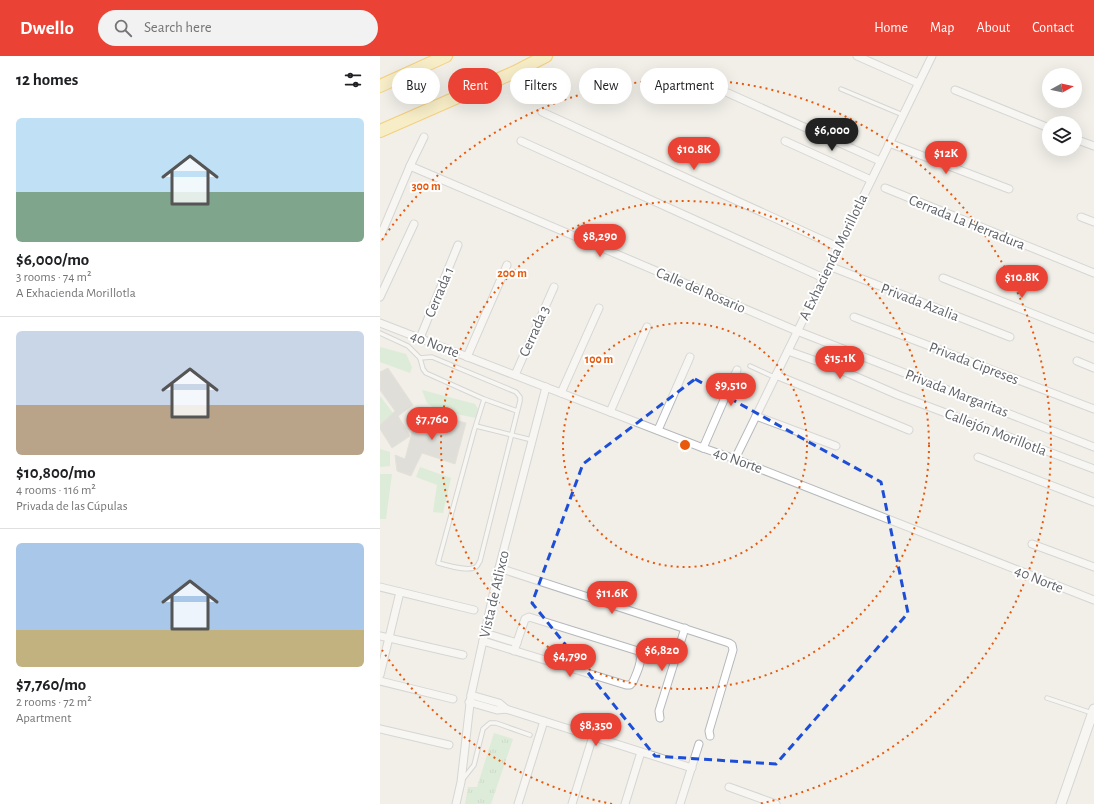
<!DOCTYPE html>
<html lang="en">
<head>
<meta charset="utf-8">
<style>
  body { margin:0; font-family:"Alegreya Sans",sans-serif; background:#f2f2f2; color:#202124; height:100vh; display:flex; flex-direction:column; font-size:15px; white-space:nowrap }
  * { box-sizing:border-box; margin:0 }
  p { font-size:13px; color:#757577 }
  .icon { flex:none; width:22px; height:22px; fill:none; stroke:currentColor; stroke-width:2; stroke-linecap:round; stroke-linejoin:round }
  .map { position:relative; flex:1; overflow:hidden }
  .side { display:flex; flex-direction:column; background:#fff; width:380px }
  .side>* { flex:none }
  .top-card { position:absolute; left:12px; top:12px; width:380px; height:36px; display:flex; gap:8px }
  .needle { width:26px; rotate:82deg }
  .controls { position:absolute; left:662px; top:12px; display:grid; gap:8px }
  .controls a { display:grid; place-items:center; width:40px; height:40px; border-radius:50%; background:#fff; box-shadow:0 4px 16px #0002; font-size:20px }
  .price { position:absolute; translate:-50% -34px; padding:0 9px; border-radius:14px; background:#ea4335; color:#fff; font-size:13px; line-height:26px; filter:drop-shadow(0 1px 2px #0008) }
  .price::after { content:''; position:absolute; left:50%; top:24px; width:12px; height:9px; margin-left:-6px; background:inherit; clip-path:polygon(0 0,100% 0,50% 100%) }
  .price.current { background:#222; color:#fff }
  ul { padding:0; list-style:none }
  li { display:grid; align-content:center; gap:8px; height:212px; padding:0 16px }
  li+li { border-top:1px solid #e0e0e0 }
  li span { display:grid; place-items:center; height:124px; border-radius:6px; color:#555 }
  li>.icon { margin-inline-start:auto }
  span .icon { width:72px; height:72px; fill:#fffc; stroke-width:1 }
  li b { font-size:17px }
  h2 { display:flex; justify-content:space-between; align-items:center; height:48px; padding:0 16px; font-size:17px }
  .chip { padding:0 14px; border-radius:18px; background:#fff; box-shadow:0 4px 16px #0002; font-size:14px; line-height:36px }
  .chip.current { background:#ea4335; color:#fff }
  header { display:flex; align-items:center; gap:24px; box-sizing:border-box; height:56px; padding:0 20px; background:#ea4335; color:#fff }
  header strong { font-size:19px }
  nav { display:flex; gap:22px; margin-inline-start:auto; font-size:14px }
  .search { width:280px; height:36px; background:#f2f2f2; display:flex; align-items:center; gap:10px; box-sizing:border-box; padding:0 14px; border-radius:22px; color:#757577; font-size:15px }
  main { display:flex; flex:1; min-height:0 }
  .map>svg:first-child { display:block }
  .green { fill:#c5e8c5 }
  .park { fill:url(#park-tufts) }
  .building { fill:#cccac5; stroke:#d6d1c6 }
  .lines { fill:none; stroke-linecap:round; stroke-linejoin:round }
  .service-casing { stroke:#b5b8bc; stroke-width:5.5 }
  .minor-casing { stroke:#b5b8bc; stroke-width:9 }
  .tertiary-casing { stroke:#b5b8bc; stroke-width:11 }
  .trunk-casing { stroke:#f9ab00; stroke-width:14 }
  .service { stroke:#fff; stroke-width:3.5 }
  .minor { stroke:#fff; stroke-width:7 }
  .tertiary { stroke:#fff; stroke-width:9 }
  .trunk { stroke:#feeaa1; stroke-width:12 }
  .marked { fill:none; stroke:#1d4ed8; stroke-width:3; stroke-dasharray:8 5; stroke-linejoin:round }
  .ring { fill:none; stroke:#e8590c; stroke-width:2; stroke-dasharray:2 4 }
  .labels { text-anchor:middle; stroke-width:4; stroke-linejoin:round; paint-order:stroke }
  .street-label { font-size:15px; fill:#5f6368; stroke:#fff }
  .centre { fill:#e8590c; stroke:#fff; stroke-width:2 }
  .ring-label { font-size:12px; text-anchor:middle; font-weight:bold; fill:#e8590c; stroke:#fff; stroke-width:4; stroke-linejoin:round; paint-order:stroke }
</style>
</head>
<body>
<header>
<strong>Dwello</strong>
<div class="search"><svg class="icon" aria-label="search" viewBox="0 0 24 24"><circle cx="10" cy="10" r="6"/><path d="M15 15l6 6"/></svg>Search here</div>
<nav><a>Home</a><a>Map</a><a>About</a><a>Contact</a></nav>
</header>
<main>
<section class="side">
<h2>12 homes<svg class="icon" aria-label="filters" viewBox="0 0 24 24"><path d="M4 7h16M4 17h16"/><circle cx="9" cy="7" r="2"/><circle cx="15" cy="17" r="2"/></svg></h2>
<ul>
<li><span style="background:linear-gradient(#bfe0f5 60%,#7fa58c 0)"><svg class="icon" aria-label="home" viewBox="0 0 24 24"><path d="M3 11l9-7 9 7M6 9v11h12V9"/></svg></span><div><b>$6,000/mo</b><p>3 rooms · 74 m²</p><p>A Exhacienda Morillotla</p></div></li>
<li><span style="background:linear-gradient(#c9d6e8 60%,#b9a48a 0)"><svg class="icon" aria-label="home" viewBox="0 0 24 24"><path d="M3 11l9-7 9 7M6 9v11h12V9"/></svg></span><div><b>$10,800/mo</b><p>4 rooms · 116 m²</p><p>Privada de las Cúpulas</p></div></li>
<li><span style="background:linear-gradient(#a9c7e8 70%,#c2b280 0)"><svg class="icon" aria-label="home" viewBox="0 0 24 24"><path d="M3 11l9-7 9 7M6 9v11h12V9"/></svg></span><div><b>$7,760/mo</b><p>2 rooms · 72 m²</p><p>Apartment</p></div></li>
</ul>
</section>
<div class="map">
<svg width="714" height="748" viewBox="0 0 714 748">
  <defs>
    <pattern id="park-tufts" width="24" height="20" patternUnits="userSpaceOnUse"><rect width="24" height="20" fill="#c5e8c5"/><path d="M3 7l-1-3M5 7V3M7 7l1-3M15 17l-1-3M17 17v-4M19 17l1-3" fill="none" stroke="#a3c0a4"/></pattern>
  </defs>
  <rect width="100%" height="100%" fill="#f1efe8"/>
  <g class="green">
    <polygon points="0,291 26,298 32,311 30,317 0,306"/>
    <polygon points="42,334 95,348 98,353 96,362 57,354 47,347"/>
    <polygon points="0,340 13,357 0,369"/>
    <polygon points="0,393 10,396 10,410 0,411"/>
    <polygon points="40,411 71,422 63,457 53,456 57,429 36,421"/>
    <polygon points="0,418 12,418 6,463 0,463"/>
  </g>
  <polygon class="park" points="114,677 133,683 111,748 85,748 88,731 97,731"/>
  <g class="building">
    <polygon points="8,312 33,349 18,360 30,380 12,392 0,373 0,369 15,355 0,334 0,316"/>
    <polygon points="38,354 86,367 75,408 42,397 31,420 17,415 15,399 25,403"/>
  </g>
  <g class="lines">
    <g class="service-casing">
      <g id="service">
        <polyline points="461,33 523,59"/>
        <polyline points="0,277 28,290 40,302"/>
        <polyline points="370,310 394,321"/>
        <path d="M104 343 94 375 58 507C67 509 90 517 97 510 98 509 99 506 100 505L140 345V341L136 336 52 301 40 302 43 313 46 317 104 343 137 355"/>
        <polyline points="96,370 152,384"/>
        <polyline points="667,642 712,657"/>
        <polyline points="83,723 94,709 103,673 110,667 116,667 150,679"/>
      </g>
    </g>
    <g class="minor-casing">
      <g id="minor">
        <polyline points="477,0 538,27"/>
        <polyline points="575,34 669,72"/>
        <polyline points="348,37 500,105"/>
        <polyline points="162,56 458,191"/>
        <polyline points="695,83 714,90"/>
        <polyline points="141,85 437,219 443,223"/>
        <polyline points="405,85 491,124"/>
        <polyline points="509,87 629,133"/>
        <polyline points="30,110 417,275 714,391"/>
        <polyline points="505,132 714,217"/>
        <polyline points="701,161 714,166"/>
        <polyline points="0,181 30,110 44,81"/>
        <polyline points="449,210 630,281"/>
        <polyline points="563,222 714,282"/>
        <polyline points="0,241 34,168"/>
        <polyline points="474,261 714,353"/>
        <polyline points="0,267 323,392 355,403 714,544"/>
        <polyline points="40,282 78,189"/>
        <polyline points="408,295 456,312 518,339 714,413"/>
        <polyline points="87,301 127,209"/>
        <polyline points="697,305 714,312"/>
        <polyline points="135,319 174,231"/>
        <polyline points="396,319 529,374"/>
        <polyline points="181,337 219,252"/>
        <polyline points="230,356 267,271"/>
        <polyline points="376,360 456,390"/>
        <polyline points="278,374 310,301"/>
        <polyline points="323,392 357,314"/>
        <polyline points="598,401 714,446"/>
        <polyline points="355,403 552,0"/>
        <polyline points="652,488 714,511"/>
        <polyline points="119,512 349,587 352,589 353,594 329,675 330,680"/>
        <polyline points="0,531 94,554"/>
        <polyline points="105,577 137,587"/>
        <polyline points="0,580 83,599"/>
        <path d="M103 585 246 629H250L253 626C256 618 265 602 258 595L149 561 145 563 134 595"/>
        <polyline points="0,619 20,536"/>
        <polyline points="0,625 73,643"/>
        <polyline points="91,639 119,647 126,653"/>
        <polyline points="89,646 117,654 126,653 312,712"/>
        <polyline points="280,662 279,655 305,572"/>
        <polyline points="0,673 69,689"/>
        <polyline points="349,731 396,748"/>
        <polyline points="76,748 81,726 91,639 119,512 166,331"/>
        <polyline points="138,748 164,665"/>
        <polyline points="192,748 213,680"/>
        <polyline points="245,748 261,696"/>
        <polyline points="300,748 319,688"/>
      </g>
    </g>
    <g class="tertiary-casing">
      <polyline id="tertiary" points="681,748 714,653"/>
    </g>
    <g class="trunk-casing">
      <g id="trunk">
        <polyline points="0,30 66,0"/>
        <polyline points="0,75 135,16 166,0"/>
      </g>
    </g>
    <use href="#service" class="service"/>
    <use href="#minor" class="minor"/>
    <use href="#tertiary" class="tertiary"/>
    <use href="#trunk" class="trunk"/>
  </g>
  <path d="M0 0H714V748H0ZM315 323 501 426 528 557 396 708 275 700 152 547 203 408Z" fill="#f1efe8" fill-opacity=".55" fill-rule="evenodd"/>
  <path class="marked" d="M315 323 501 426 528 557 396 708 275 700 152 547 203 408Z"/>
  <g class="ring">
    <circle cx="305" cy="389" r="122"/>
    <circle cx="305" cy="389" r="244"/>
    <path d="M232 748A366 366 0 0 1 2 594M2 184A366 366 0 1 1 378 748"/>
  </g>
  <g class="labels">
    <g class="street-label">
      <text transform="translate(587 166) rotate(22)" y="5">Cerrada La Herradura</text>
      <text transform="translate(453 201) rotate(-64)" y="5">A Exhacienda Morillotla</text>
      <text transform="translate(321 234) rotate(23)" y="5">Calle del Rosario</text>
      <text transform="translate(59 236) rotate(-67)" y="5">Cerrada 1</text>
      <text transform="translate(540 246) rotate(21)" y="5">Privada Azalia</text>
      <text transform="translate(154 275) rotate(-66)" y="5">Cerrada 3</text>
      <text transform="translate(55 288) rotate(21)" y="5">40 Norte</text>
      <text transform="translate(594 307) rotate(21)" y="5">Privada Cipreses</text>
      <text transform="translate(577 337) rotate(21)" y="5">Privada Margaritas</text>
      <text transform="translate(616 376) rotate(21)" y="5">Callejón Morillotla</text>
      <text transform="translate(358 404) rotate(20)" y="5">40 Norte</text>
      <text transform="translate(659 523) rotate(22)" y="5">40 Norte</text>
      <text transform="translate(114 538) rotate(-77)" y="5">Vista de Atlixco</text>
    </g>
  </g>
  <circle cx="305" cy="389" r="6" class="centre"/>
  <g class="ring-label">
    <text x="46" y="134">300 m</text>
    <text x="132" y="221">200 m</text>
    <text x="219" y="307">100 m</text>
  </g>
</svg>
<div class="controls">
<a><svg class="needle" viewBox="-14 -14 28 28"><path d="M0-13l5 13h-10z" fill="#e53935"/><path d="M0 13l5-13h-10z" fill="#757577"/></svg></a>
<a><svg class="icon" aria-label="layers" viewBox="0 0 24 24"><path d="M12 4l9 5-9 5-9-5zM3 14l9 5 9-5"/></svg></a>
</div>
<b class="price current" style="left:452px;top:96px">$6,000</b>
<b class="price" style="left:314px;top:115px">$10.8K</b>
<b class="price" style="left:566px;top:119px">$12K</b>
<b class="price" style="left:220px;top:202px">$8,290</b>
<b class="price" style="left:642px;top:243px">$10.8K</b>
<b class="price" style="left:460px;top:324px">$15.1K</b>
<b class="price" style="left:351px;top:351px">$9,510</b>
<b class="price" style="left:52px;top:385px">$7,760</b>
<b class="price" style="left:232px;top:559px">$11.6K</b>
<b class="price" style="left:282px;top:616px">$6,820</b>
<b class="price" style="left:190px;top:622px">$4,790</b>
<b class="price" style="left:216px;top:691px">$8,350</b>
<div class="top-card">
<a class="chip">Buy</a>
<a class="chip current">Rent</a>
<a class="chip">Filters</a>
<a class="chip">New</a>
<a class="chip">Apartment</a>
</div>
</div>
</main>
</body>
</html>
